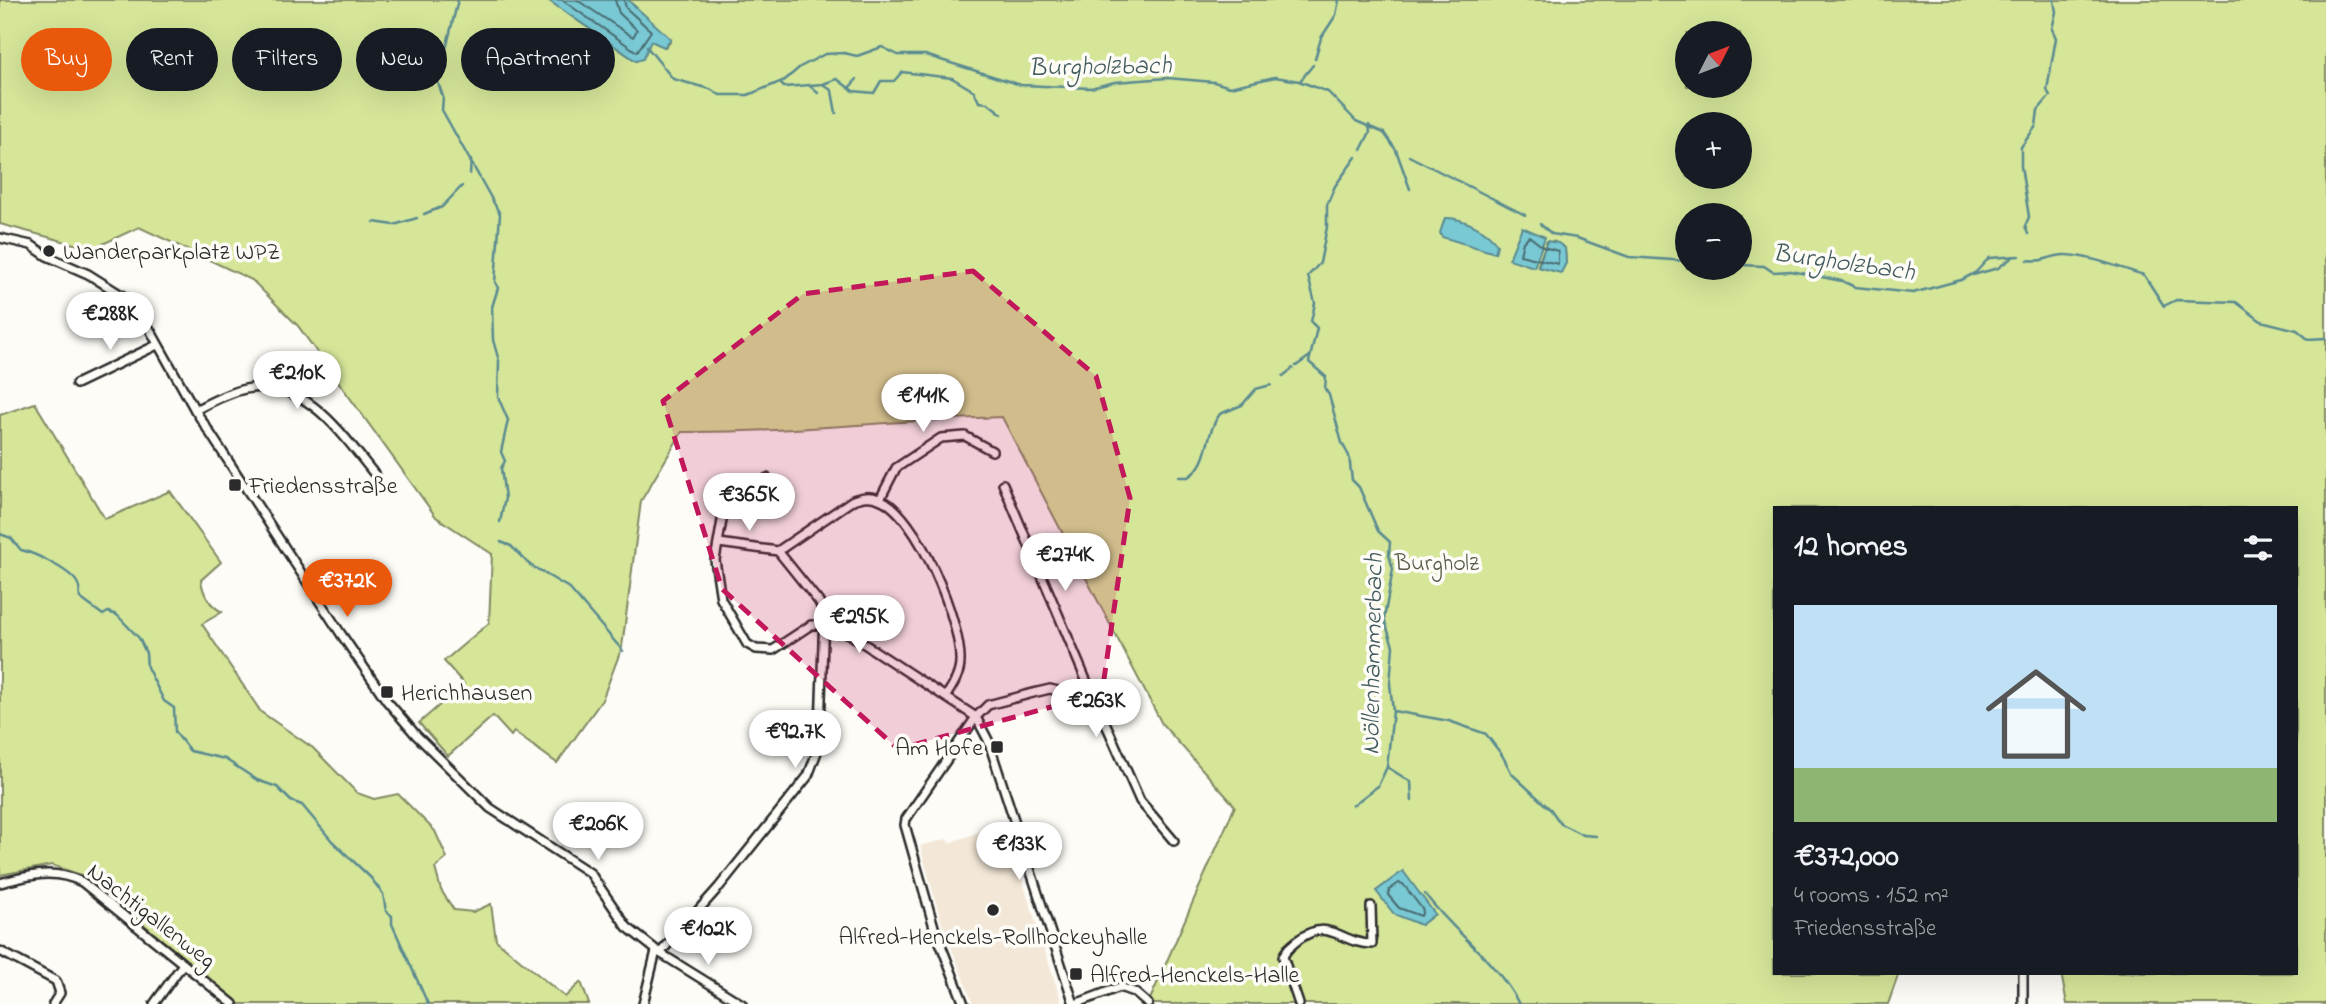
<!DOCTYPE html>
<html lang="en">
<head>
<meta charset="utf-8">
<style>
  body { margin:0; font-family:"Indie Flower",sans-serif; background:#20242c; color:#f1f3f6; height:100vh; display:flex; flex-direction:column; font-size:26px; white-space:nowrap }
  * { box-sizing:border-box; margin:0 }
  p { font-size:23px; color:#9ea1a6 }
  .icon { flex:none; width:38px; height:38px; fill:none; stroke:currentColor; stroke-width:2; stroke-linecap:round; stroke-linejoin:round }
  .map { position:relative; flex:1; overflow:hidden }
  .panel { position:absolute; left:1773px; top:506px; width:525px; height:469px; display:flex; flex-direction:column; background:#171b24; border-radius:0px; box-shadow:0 7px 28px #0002 }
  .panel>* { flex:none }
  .banner { position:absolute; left:21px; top:28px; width:665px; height:63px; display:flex; gap:14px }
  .needle { width:46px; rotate:48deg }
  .fabs { position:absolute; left:1675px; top:21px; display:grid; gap:14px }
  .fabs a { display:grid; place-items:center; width:77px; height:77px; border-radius:50%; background:#171b24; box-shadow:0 7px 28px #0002; font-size:35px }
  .price { position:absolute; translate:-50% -60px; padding:0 16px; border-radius:24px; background:#fff; color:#222; font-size:23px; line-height:46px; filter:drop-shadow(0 2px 4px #0008) }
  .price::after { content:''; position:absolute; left:50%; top:42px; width:21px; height:16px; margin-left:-10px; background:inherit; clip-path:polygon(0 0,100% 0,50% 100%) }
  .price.active { background:#ea580c; color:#fff }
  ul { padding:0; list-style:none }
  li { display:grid; align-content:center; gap:14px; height:371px; padding:0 21px }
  li span { display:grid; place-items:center; height:217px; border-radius:0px; color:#555 }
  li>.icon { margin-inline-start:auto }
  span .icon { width:126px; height:126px; fill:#fffc; stroke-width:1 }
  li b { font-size:30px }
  h2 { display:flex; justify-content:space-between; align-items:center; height:84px; padding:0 21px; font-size:30px }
  .pill { padding:0 24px; border-radius:32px; background:#171b24; box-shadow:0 7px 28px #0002; font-size:24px; line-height:63px }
  .pill.active { background:#ea580c; color:#fff }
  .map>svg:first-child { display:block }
  .built { fill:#f3e8d8 }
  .green { fill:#d5e699; stroke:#808862; stroke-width:2; fill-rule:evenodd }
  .water { fill:#79c9d4; stroke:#5a8a90; stroke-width:2 }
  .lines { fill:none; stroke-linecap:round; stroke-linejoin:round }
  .shore { stroke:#4a6a6f; stroke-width:2 }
  .stream { stroke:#5a8a90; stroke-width:2.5 }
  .minor-casing { stroke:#2b2b2b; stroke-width:12 }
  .minor { stroke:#fdfcf7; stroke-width:7 }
  .marked { fill:#c2185b; fill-opacity:0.2; stroke:#c2185b; stroke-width:5; stroke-dasharray:14 9; stroke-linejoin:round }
  .poi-dot { fill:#2b2b2b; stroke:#fdfcf7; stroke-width:2.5 }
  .labels { text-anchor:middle; stroke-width:7; stroke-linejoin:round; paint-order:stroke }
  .poi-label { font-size:24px; fill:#2b2b2b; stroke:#fdfcf7; text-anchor:start }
  .park-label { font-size:24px; fill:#565a46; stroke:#fdfcf7 }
  .street-label { font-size:24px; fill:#2b2b2b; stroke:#fdfcf7 }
  .water-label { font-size:26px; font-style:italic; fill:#425a5e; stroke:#fdfcf7 }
</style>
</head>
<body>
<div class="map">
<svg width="2326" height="1004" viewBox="0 0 2326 1004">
  <rect width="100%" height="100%" fill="#fdfcf7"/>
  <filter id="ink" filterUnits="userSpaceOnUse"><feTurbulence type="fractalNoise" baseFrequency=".0143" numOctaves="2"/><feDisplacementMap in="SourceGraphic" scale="14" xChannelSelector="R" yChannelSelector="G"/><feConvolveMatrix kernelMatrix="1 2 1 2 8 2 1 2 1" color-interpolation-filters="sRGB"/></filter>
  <g filter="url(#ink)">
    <polygon class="built" points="1004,823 1061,1000 1061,1004 973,1004 941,921 920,846 947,839 949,843"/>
    <g class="green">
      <path d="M0 0H548L636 61 651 41 666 47 670 42 628 0H2326V1004H2067L2061 973H2296V508H1774V973H1899L1888 1004H1148L1235 806 1162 724 1002 417C895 420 789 433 682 432L641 501 622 647 602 700 557 763 514 732 511 736 493 716 448 756 419 723 464 684 444 661 489 623 492 554 436 517 298 326 252 280 139 227 92 249 0 224ZM1687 33H1740V86H1687ZM1687 124H1740V177H1687ZM1687 215H1740V268H1687ZM1553 241 1565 248 1566 263 1538 265 1546 243Z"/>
      <path d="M35 403 105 519 170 491 221 562 201 580C203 594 209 605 222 612L202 624 261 712 313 748 357 793 374 799 398 794 435 831 447 858 435 868 441 890 454 910 473 912 491 904 496 940 565 997 581 982 589 1004H239L95 884 99 881 52 865 0 875V415Z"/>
    </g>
    <g class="water">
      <polygon points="548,0 628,0 671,39 664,47 651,41 643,59 636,61"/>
      <path d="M1445 218C1461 217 1490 231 1497 245L1495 253 1442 237 1440 233Z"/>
      <polygon points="1522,227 1545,237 1534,267 1509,259"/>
      <polygon points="1547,241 1558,243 1565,248 1566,263 1561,273 1538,267"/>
      <polygon points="1403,871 1435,914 1421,925 1394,914 1376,891"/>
    </g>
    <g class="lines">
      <g class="shore">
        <polyline points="562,0 637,52 651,31 626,8 624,0"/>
        <polyline points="577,0 633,37 637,30 619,13 615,0"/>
        <polygon points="1529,236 1543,247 1558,251 1558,264 1520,255 1523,242"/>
        <polygon points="1399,883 1403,884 1423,910 1421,916 1399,908 1388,895 1389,890"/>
      </g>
      <g class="stream">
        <polyline points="458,0 444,57 435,74 443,97 442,110 500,214 495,282 498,288 492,307 493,340 499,361 498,397 508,420 501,452 505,461 501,468 505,498 500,522"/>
        <polyline points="647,47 673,79 710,89 720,95 748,95 785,80 800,67 825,54 844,53 857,56 882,47 898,55 925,55 1021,85 1091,88 1115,82 1167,78 1214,82 1230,87 1275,77 1299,81 1328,92 1356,121 1384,133 1396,150 1410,189"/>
        <polyline points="1315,59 1321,38 1336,15 1339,0"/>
        <polyline points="1300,81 1313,65"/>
        <polyline points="780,83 784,87 823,84 837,79 853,91 874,93 881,81 894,81 902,72 952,78 974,91 979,102 988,103 1002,114"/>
        <polyline points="823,84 832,91 836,113"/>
        <polyline points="810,86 818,93"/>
        <polyline points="849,88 857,79"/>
        <polyline points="1361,150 1370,132 1369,125"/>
        <polyline points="1409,156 1525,215"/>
        <polyline points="1356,157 1335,186 1327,205 1327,227 1320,263 1308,276 1315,303 1311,322 1317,328 1309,362 1326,377 1325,389 1329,395 1342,443 1349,456 1352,480 1359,487 1378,531 1390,542 1389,555 1393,569 1384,619 1393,646 1390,684 1393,711 1387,767 1411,782 1412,801"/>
        <polyline points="470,174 471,160"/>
        <polyline points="424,214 442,207 462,186"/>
        <polyline points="374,222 394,225 417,218"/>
        <polyline points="1540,224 1552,234 1577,238 1629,257 1687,261"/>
        <polyline points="2028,234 2025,226 2029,217 2021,166 2021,147 2036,126 2038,110 2050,96 2047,90 2056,38 2052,29 2056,12 2054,0"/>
        <path d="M2028 260C2046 263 2052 254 2066 255 2091 256 2120 268 2144 275L2164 306 2176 300 2236 302 2261 321 2297 330 2308 339 2326 338"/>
        <polyline points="1740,265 1764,266 1773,272 1791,271 1842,281 1855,287 1913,293 1961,280 1976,272 1989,258 2019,256"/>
        <polyline points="1973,275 1998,268 2014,256"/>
        <polyline points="1296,366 1310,356"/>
        <polyline points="1283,376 1293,368"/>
        <path d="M1179 477H1188C1211 463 1204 434 1220 414L1242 405 1256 389 1271 385"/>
        <path d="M0 534 11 538 21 550C34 553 76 572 79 587 80 591 79 595 80 598L103 615 108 612 117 615 139 638 146 653 147 667 164 701 174 708 175 732 190 751 225 759 257 780 277 787 291 801 302 805 332 841 371 878 383 894 386 911 392 916V924L428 1004"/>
        <polyline points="501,542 511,546 530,565 569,588 623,651"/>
        <polyline points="1393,711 1449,721 1486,734 1502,755 1512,774 1551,810 1561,824 1583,835 1596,836"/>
        <polyline points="1353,805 1378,786 1387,767"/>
        <path d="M1425 894C1454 933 1496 960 1519 1004"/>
      </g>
      <g class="minor-casing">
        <g id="minor">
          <polyline points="0,238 31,245 47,256 88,274 131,301 144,319 195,410 341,634 387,701 416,735 490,808 590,873 627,927 660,953 742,1004"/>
          <polyline points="76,384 157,345"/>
          <path d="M195 410C211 402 227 393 245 389 306 376 343 436 376 476"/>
          <polyline points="767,478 723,515 715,560 721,599 747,644 756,649 773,650 811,625 824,625 849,634 976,717 988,740 1074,1004"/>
          <polyline points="1003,484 1100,713"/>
          <polyline points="880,499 896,468 941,438 965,436 992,451"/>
          <path d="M719 543 778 551 853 500C862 497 869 495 879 499 917 512 962 624 960 662 960 675 953 685 946 696"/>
          <path d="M0 883C30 875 53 868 82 882L233 1004"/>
          <polyline points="0,951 56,981 60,993 53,1004"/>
          <polyline points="660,953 719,887 808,776 817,752 820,728 824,614 819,602 778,551"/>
          <polyline points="2023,973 2023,1004"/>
          <polyline points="154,1004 183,964"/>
          <polyline points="643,1004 656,951"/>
          <polyline points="964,1004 934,927 905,825 906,819 976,717 988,705 1033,693 1050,689 1070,694 1101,713 1140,801 1174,841"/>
          <polyline points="1075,1004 1120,987 1134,992 1148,1004"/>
          <path d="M1299 1004 1283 957C1286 949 1291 946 1298 940 1330 916 1340 944 1372 944L1371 906"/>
        </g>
      </g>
      <use href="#minor" class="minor"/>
    </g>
  </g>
  <path class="marked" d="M973 271 1096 376 1130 498 1102 693 898 749 722 589 663 401 803 294Z"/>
  <g class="poi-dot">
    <circle cx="49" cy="251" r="7"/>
    <rect x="228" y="478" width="14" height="14" rx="3.5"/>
    <rect x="380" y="685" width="14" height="14" rx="3.5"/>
    <rect x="990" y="740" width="14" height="14" rx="3.5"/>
    <circle cx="993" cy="910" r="7"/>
    <rect x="1069" y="967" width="14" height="14" rx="3.5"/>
  </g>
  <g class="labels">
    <g class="poi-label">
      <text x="63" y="259">Wanderparkplatz WPZ</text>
      <text x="249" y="493">Friedensstraße</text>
      <text x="401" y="700">Herichhausen</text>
      <text x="983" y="755" text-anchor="end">Am Hofe</text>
      <text x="993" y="944" text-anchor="middle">Alfred-Henckels-Rollhockeyhalle</text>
      <text x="1090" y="982">Alfred-Henckels-Halle</text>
    </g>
    <g class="park-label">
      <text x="1437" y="570">Burgholz</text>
    </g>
    <g class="street-label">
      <text transform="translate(152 915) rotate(38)" y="8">Nachtigallenweg</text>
    </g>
    <g class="water-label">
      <text transform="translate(1100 65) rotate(-1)" y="9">Burgholzbach</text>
      <text transform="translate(1844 261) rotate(8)" y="9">Burgholzbach</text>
      <text transform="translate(1371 654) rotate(-89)" y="9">Nöllenhammerbach</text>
    </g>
  </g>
</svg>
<div class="fabs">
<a><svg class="needle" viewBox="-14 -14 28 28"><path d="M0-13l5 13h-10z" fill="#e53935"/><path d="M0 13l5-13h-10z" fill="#9ea1a6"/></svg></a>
<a>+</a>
<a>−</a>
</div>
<b class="price" style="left:110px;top:352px">€288K</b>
<b class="price" style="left:297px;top:411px">€210K</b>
<b class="price" style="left:923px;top:434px">€141K</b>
<b class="price" style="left:749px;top:533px">€365K</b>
<b class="price" style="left:1065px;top:593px">€274K</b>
<b class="price active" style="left:347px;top:619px">€372K</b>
<b class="price" style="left:859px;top:655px">€295K</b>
<b class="price" style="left:1096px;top:739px">€263K</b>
<b class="price" style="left:795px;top:770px">€92.7K</b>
<b class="price" style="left:598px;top:862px">€206K</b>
<b class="price" style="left:1019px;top:882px">€133K</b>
<b class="price" style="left:708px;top:967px">€102K</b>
<div class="banner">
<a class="pill active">Buy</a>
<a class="pill">Rent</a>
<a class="pill">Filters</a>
<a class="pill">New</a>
<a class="pill">Apartment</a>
</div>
<section class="panel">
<h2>12 homes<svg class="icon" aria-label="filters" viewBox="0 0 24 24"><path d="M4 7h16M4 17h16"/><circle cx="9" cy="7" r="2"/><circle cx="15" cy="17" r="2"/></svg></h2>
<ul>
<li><span style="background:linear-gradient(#bfe0f5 75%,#8fb573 0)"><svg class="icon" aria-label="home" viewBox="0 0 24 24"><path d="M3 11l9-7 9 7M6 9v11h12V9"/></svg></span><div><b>€372,000</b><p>4 rooms · 152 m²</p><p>Friedensstraße</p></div></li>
</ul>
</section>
</div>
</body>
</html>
